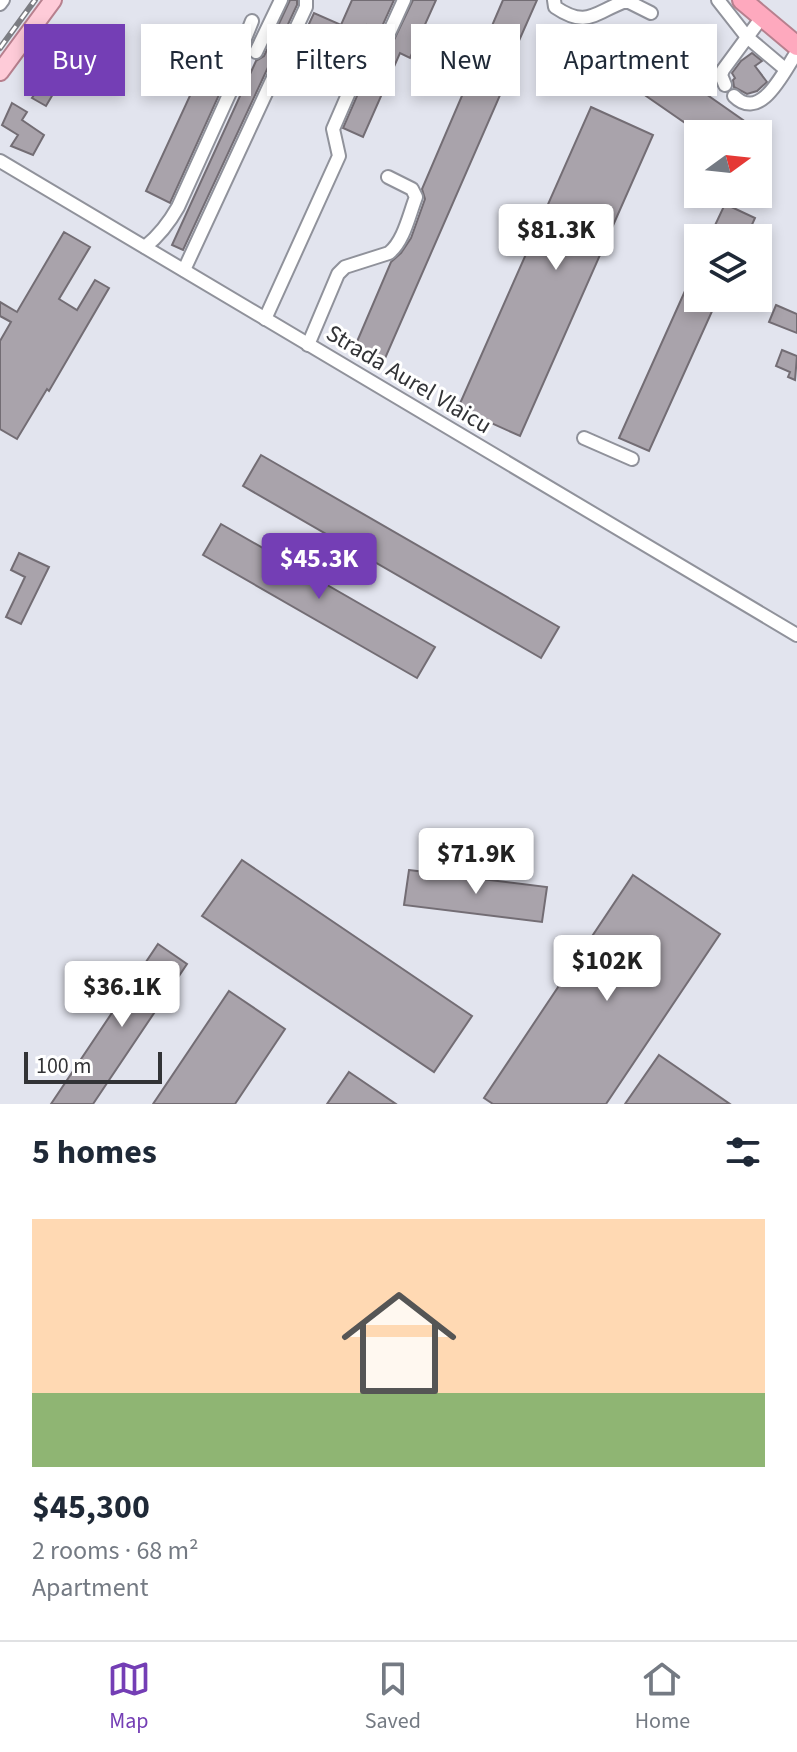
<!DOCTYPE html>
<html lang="en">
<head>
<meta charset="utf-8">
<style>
  body { margin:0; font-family:"Source Sans 3",sans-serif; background:#f6f6f7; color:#1f2937; height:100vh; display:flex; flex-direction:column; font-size:30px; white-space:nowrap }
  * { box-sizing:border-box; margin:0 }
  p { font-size:26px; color:#747a83 }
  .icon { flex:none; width:44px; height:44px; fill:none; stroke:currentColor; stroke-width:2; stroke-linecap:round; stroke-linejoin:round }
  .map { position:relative; height:1104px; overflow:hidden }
  .side { display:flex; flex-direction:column; background:#fff; flex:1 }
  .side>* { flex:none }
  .hud { position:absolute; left:24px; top:24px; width:750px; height:72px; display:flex; gap:16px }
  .needle { width:52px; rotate:75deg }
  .controls { position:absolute; left:684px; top:120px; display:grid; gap:16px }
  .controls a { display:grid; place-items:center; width:88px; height:88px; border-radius:0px; background:#fff; box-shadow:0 4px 12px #0003; font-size:40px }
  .scale { position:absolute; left:24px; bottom:20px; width:138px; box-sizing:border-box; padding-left:8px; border:4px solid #323336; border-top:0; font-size:22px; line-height:28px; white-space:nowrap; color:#323336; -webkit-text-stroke:6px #fff; paint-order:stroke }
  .price { position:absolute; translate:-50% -68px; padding:0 18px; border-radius:8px; background:#fff; color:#222; font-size:26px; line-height:52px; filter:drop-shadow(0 2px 4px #0008) }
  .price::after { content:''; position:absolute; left:50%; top:48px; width:24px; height:18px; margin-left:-12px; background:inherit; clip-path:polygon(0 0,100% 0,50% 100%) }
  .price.active { background:#743eb5; color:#fff }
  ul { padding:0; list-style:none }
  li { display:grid; align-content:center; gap:16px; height:424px; padding:0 32px }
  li+li { border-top:2px solid #e0e1e3 }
  li span { display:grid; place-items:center; height:248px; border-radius:0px; color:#555 }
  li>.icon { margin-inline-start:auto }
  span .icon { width:144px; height:144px; fill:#fffc; stroke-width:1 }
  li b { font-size:34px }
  h2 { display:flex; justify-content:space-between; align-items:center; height:96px; padding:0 32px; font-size:34px }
  .pill { padding:0 28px; border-radius:0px; background:#fff; box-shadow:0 4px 12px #0003; font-size:28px; line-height:72px }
  .pill.active { background:#743eb5; color:#fff }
  .tabs { display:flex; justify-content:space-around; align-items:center; height:112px; border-top:2px solid #e0e1e3; background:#fff; font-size:22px; color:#747a83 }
  .tabs a { display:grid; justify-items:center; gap:4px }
  .tabs .active { color:#743eb5 }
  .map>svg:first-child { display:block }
  .building { fill:#a9a3ab; stroke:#736d74; stroke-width:2 }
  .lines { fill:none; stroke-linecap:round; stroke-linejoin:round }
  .minor-casing { stroke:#90929b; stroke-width:16 }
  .major-casing { stroke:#b7808e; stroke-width:20 }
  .highway-casing { stroke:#b7808e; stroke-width:22 }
  .minor { stroke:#fff; stroke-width:12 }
  .major { stroke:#fecbd8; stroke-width:16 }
  .highway { stroke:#fea9be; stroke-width:18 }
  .rail-casing { stroke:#7c7d83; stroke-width:6 }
  .rail { stroke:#fff; stroke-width:3; stroke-dasharray:9; stroke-linecap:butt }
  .labels { text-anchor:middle; stroke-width:6; stroke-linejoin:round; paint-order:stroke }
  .street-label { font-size:24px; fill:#323336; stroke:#fff }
</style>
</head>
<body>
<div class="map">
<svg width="797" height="1104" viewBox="0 0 797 1104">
  <rect width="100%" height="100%" fill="#e2e4ee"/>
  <g class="building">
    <polygon points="290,0 297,0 297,5 183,250 172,245 256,61 264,56"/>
    <polygon points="352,0 394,0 380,31 367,25 346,74 296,52 314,13 341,25"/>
    <polygon points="413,0 436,0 410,58 400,53 363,137 343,128 374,57 380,60 385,49 392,44"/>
    <polygon points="503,0 537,0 510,61 514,63 383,363 353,351 391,262 401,253 411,238 425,199 422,189"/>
    <polygon points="643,50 753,127 748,134 701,134 623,80"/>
    <polygon points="752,53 762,61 755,66 767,82 757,91 747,94 734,87 733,80 735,78 732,73 741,61"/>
    <polygon points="205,63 228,75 170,203 146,191"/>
    <polygon points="51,70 63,77 46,106 32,98"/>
    <polygon points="12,103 27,112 22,120 44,135 33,155 11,146 18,135 2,125"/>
    <polygon points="591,107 653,135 520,436 458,408"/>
    <polygon points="725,204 755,218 746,238 709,238"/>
    <polygon points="64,232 90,247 59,299 77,310 95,280 109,288 49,391 47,389 17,439 0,429 0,341 11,322 0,316 0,302 17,312"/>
    <polygon points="698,262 698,298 718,298 649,451 619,438"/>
    <polygon points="776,305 797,314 797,333 769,322"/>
    <polygon points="782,350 797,356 795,380 788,377 790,372 776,366"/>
    <polygon points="261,455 559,627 541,658 243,486"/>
    <polygon points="221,524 435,647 417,678 203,555"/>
    <polygon points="19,553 49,567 21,624 6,617 25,577 11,570"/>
    <polygon points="242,860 472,1016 434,1072 202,916"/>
    <polygon points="409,870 547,887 542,922 404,905"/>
    <polygon points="633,875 720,934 606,1104 493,1104 484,1098"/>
    <polygon points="158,944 187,964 93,1104 51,1104"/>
    <polygon points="229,991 285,1029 235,1104 153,1104"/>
    <polygon points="659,1055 730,1104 625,1104"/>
    <polygon points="349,1072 396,1104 327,1104"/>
  </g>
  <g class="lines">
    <g class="minor-casing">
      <g id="minor">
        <path d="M554 0 555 7C586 28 593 14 623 2H629L651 13"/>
        <polyline points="718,0 747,37 785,69"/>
        <polyline points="0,4 3,0"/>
        <polyline points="256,52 281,0"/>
        <polyline points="725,85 721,75 723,70 762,17"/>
        <path d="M734 96C761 123 784 71 797 52"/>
        <polyline points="0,161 797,635"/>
        <path d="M145 247C160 235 169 223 178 207L237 77 236 61 252 21"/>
        <polyline points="184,270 306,7 306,0"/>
        <polyline points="265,319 339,156 333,129 369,46 385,39 389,33 404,0"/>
        <path d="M308 345 338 274 345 267 389 253C404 241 409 215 416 197L412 189 388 177"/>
        <polyline points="584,438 632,459"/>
      </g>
    </g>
    <g class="major-casing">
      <polyline id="major" points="0,72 53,0"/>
    </g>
    <g class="highway-casing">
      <polyline id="highway" points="742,0 797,46"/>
    </g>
    <use href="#minor" class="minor"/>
    <use href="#major" class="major"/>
    <use href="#highway" class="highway"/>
    <g class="rail-casing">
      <polyline id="rail" points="0,48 35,0"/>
    </g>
    <use href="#rail" class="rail"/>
  </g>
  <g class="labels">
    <g class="street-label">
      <text transform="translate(409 379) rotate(31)" y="8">Strada Aurel Vlaicu</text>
    </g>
  </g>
</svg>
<div class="controls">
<a><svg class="needle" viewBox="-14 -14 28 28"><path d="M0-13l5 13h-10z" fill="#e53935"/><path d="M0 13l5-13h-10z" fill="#747a83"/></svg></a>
<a><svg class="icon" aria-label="layers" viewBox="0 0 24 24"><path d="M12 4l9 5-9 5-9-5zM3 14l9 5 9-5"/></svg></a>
</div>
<div class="scale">100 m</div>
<b class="price" style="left:556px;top:272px">$81.3K</b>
<b class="price active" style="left:319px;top:601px">$45.3K</b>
<b class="price" style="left:476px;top:896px">$71.9K</b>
<b class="price" style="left:607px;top:1003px">$102K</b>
<b class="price" style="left:122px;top:1029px">$36.1K</b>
<div class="hud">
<a class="pill active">Buy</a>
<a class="pill">Rent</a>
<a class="pill">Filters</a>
<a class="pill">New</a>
<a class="pill">Apartment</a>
</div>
</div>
<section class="side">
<h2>5 homes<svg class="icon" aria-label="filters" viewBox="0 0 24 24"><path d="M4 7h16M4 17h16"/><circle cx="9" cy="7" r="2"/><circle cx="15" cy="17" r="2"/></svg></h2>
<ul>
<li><span style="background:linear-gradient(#ffd9b3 70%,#8fb573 0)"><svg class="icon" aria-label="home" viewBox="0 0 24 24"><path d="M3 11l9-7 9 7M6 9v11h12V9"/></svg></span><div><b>$45,300</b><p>2 rooms · 68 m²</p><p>Apartment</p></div></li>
</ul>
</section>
<nav class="tabs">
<a class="active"><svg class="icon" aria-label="map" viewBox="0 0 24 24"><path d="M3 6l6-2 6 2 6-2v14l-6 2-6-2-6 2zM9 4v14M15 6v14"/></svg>Map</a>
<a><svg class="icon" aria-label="saved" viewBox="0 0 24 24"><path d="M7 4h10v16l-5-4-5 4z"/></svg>Saved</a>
<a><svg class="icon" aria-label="home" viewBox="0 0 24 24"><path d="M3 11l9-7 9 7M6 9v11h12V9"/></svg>Home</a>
</nav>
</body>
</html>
